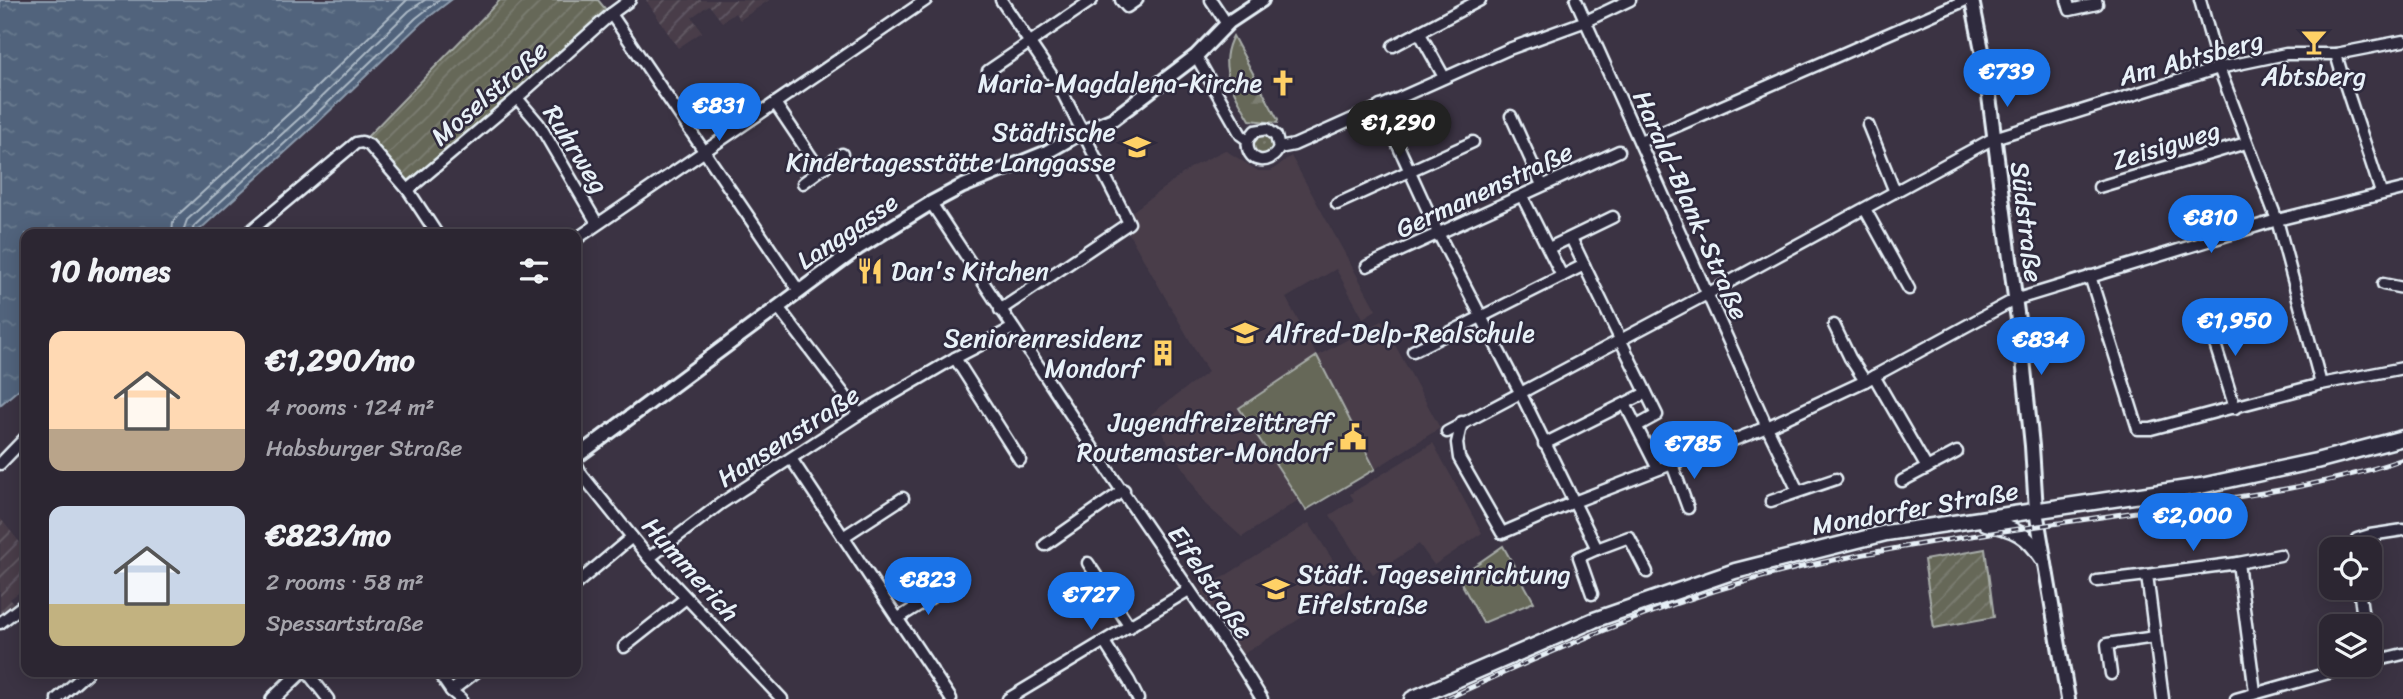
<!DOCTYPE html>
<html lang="en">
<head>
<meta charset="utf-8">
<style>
  body { margin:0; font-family:Sriracha,sans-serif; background:#38323e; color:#f1f3f6; height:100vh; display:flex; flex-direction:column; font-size:26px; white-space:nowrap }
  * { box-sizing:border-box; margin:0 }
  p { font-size:23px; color:#a6a5ac }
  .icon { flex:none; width:38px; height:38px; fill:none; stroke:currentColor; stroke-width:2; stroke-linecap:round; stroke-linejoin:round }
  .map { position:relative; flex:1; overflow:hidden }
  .sheet { position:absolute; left:21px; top:229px; width:560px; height:448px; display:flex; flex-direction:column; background:#2c2632; border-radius:14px; box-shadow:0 4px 18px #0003,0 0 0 2px #48434d }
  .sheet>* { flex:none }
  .tools { position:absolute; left:2319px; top:537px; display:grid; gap:14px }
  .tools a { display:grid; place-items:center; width:63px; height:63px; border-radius:14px; background:#2c2632; box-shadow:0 4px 18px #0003,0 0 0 2px #48434d; font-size:35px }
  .price { position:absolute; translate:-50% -60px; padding:0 16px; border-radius:24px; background:#1a73e8; color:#fff; font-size:23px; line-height:46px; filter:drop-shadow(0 2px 4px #0008) }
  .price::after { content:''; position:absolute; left:50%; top:42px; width:21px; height:16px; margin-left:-10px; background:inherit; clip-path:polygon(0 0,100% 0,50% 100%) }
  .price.active { background:#222; color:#fff }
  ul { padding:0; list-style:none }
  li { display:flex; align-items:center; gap:21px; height:175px; padding:0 28px }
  li span { display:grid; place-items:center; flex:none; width:196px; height:140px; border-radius:14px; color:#555 }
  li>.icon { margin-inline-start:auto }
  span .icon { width:84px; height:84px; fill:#fffc; stroke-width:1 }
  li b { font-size:30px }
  h2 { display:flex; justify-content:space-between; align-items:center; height:84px; padding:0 28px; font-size:30px }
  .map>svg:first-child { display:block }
  .built { fill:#493e4a }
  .industrial { fill:url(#industrial-furrows) }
  .grass { fill:url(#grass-dots); stroke:#a7aca8; stroke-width:2 }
  .forest { fill:url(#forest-firs); stroke:#a7aca8; stroke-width:2 }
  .park { fill:#666859; stroke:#a7aca8; stroke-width:2 }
  .garden { fill:url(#garden-furrows); stroke:#a7aca8; stroke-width:2 }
  .water { fill:url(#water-ripples); stroke:#8d9cae; stroke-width:2 }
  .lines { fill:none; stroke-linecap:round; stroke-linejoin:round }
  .shore { stroke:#acb9c6; stroke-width:2 }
  .minor-casing { stroke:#e8f1f8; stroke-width:15 }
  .tertiary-casing { stroke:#e8f1f8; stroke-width:18 }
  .secondary-casing { stroke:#e8f1f8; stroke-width:19 }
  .minor { stroke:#2f2a3d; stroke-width:10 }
  .tertiary { stroke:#2f2a3d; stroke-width:12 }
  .secondary { stroke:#2f2a3d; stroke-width:14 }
  .rail-casing { stroke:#e8f1f8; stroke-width:5 }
  .rail { stroke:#2f2a3d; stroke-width:2.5; stroke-dasharray:8; stroke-linecap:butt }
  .labels { text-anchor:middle; stroke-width:5; stroke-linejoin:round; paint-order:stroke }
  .street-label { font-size:26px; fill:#e8f1f8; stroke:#2f2a3d }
  .poi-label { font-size:26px; fill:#e8f1f8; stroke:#2f2a3d; text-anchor:end }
</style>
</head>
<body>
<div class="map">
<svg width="2403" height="699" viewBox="0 0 2403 699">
  <defs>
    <pattern id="industrial-furrows" width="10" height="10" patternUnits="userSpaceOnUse" patternTransform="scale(1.75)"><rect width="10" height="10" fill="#493e4a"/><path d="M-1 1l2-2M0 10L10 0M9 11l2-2" fill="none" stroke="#635a65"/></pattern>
    <pattern id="grass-dots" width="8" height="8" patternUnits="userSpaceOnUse" patternTransform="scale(1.75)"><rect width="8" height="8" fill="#666859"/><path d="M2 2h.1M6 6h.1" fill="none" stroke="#7c7e72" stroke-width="1.8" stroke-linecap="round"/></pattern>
    <pattern id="forest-firs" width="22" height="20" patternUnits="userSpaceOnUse" patternTransform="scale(1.75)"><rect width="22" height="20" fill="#666859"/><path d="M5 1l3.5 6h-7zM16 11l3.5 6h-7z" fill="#7c7e72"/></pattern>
    <pattern id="garden-furrows" width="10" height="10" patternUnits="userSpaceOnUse" patternTransform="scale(1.75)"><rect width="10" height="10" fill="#666859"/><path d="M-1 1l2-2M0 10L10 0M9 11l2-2" fill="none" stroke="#7c7e72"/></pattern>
    <pattern id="water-ripples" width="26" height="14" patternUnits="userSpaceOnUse" patternTransform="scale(1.75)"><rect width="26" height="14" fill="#51647c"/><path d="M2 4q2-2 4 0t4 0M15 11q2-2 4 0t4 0" fill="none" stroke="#6a7b8f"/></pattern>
  </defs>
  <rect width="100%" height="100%" fill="#3b3343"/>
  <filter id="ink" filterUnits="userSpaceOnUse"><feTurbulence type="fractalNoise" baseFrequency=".0143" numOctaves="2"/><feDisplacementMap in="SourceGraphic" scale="14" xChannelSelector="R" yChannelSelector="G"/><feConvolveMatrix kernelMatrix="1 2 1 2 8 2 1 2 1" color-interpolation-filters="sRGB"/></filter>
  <g filter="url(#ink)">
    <g class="built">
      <polygon points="1225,150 1258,171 1271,171 1291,156 1376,310 1363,318 1336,269 1286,298 1317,356 1382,321 1440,428 1375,469 1317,357 1239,408 1300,499 1242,537 1205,504 1151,414 1208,372 1121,220 1193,166"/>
      <polygon points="1433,443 1482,533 1434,565 1419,544 1373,574 1369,568 1366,570 1330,515 1354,500 1350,494"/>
      <polygon points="1309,523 1350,587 1242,655 1201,591"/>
    </g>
    <g class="industrial">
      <polygon points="646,0 769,0 740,20 735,13 722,22 709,5 692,17 702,32 678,48"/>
      <polygon points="0,518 26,550 26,587 10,599 16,606 0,618"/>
    </g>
    <circle class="grass" cx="1263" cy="145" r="11"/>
    <path class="forest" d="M1233 36 1278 120 1277 123 1250 120C1234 93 1216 67 1233 36Z"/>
    <g class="park">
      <polygon points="1317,356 1375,469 1306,510 1239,408"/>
      <polygon points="1503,546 1534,602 1483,623 1458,577"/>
    </g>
    <g class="garden">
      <polygon points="500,0 598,0 612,17 514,99 405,183 365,139"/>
      <polygon points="1985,549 1994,617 1934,628 1924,560"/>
    </g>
    <polygon class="water" points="0,0 451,0 421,23 314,126 195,234 26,234 26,383 0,405"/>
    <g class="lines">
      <g class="shore">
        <polyline points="172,234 173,222 180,213 296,107 407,0"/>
        <polyline points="182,234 187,220 303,115 409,11 425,0"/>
        <polyline points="191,234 194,226 309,121 416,18 439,0"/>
      </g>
      <g class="minor-casing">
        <g id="minor">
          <polyline points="1121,0 1127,7 1137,0"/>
          <polyline points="1211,0 1227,24"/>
          <polyline points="1576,0 1767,427 1798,491"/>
          <polyline points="2067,0 2070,10 2097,4 2096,0"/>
          <polyline points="2200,0 2219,68 2277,220 2321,384"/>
          <polyline points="611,14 799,291"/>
          <polyline points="1419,32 1444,77"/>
          <polyline points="1393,46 1480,0"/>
          <path d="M2336 54C2349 101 2367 147 2381 193"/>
          <path d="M1196 56 1241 135 1248 140C1244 162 1270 168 1279 148L1276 136 1267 129 1255 131 1248 140"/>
          <polyline points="988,71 1092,0"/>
          <polyline points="517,98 539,124 597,223"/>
          <polyline points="775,103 820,170"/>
          <polyline points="1380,106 1439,235 1520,392 1597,549 1579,557 1592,594"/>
          <polyline points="1511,116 1542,185"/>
          <polyline points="1868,125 1895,192"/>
          <polyline points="1640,142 1966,0"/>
          <polyline points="1279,148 1294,145 1509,49 1586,21 1630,0"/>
          <polyline points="803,183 842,154"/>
          <polyline points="2099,187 2246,143"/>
          <polyline points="408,190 517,98 611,14 630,0"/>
          <polyline points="1522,196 1562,276"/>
          <polyline points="931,203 1094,450 1241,665 1262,699"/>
          <polyline points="1337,204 1473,142"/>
          <polyline points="1865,209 1909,289"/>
          <polyline points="247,234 356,143 362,142 369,145 408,190 437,234"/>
          <polyline points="1571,238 1584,265"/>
          <polyline points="576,239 926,0"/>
          <polyline points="1549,248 1613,217"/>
          <polyline points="1367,266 1619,151"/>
          <polyline points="2090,276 2138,429 2151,429 2321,384 2403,368"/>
          <polyline points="2383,284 2403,288"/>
          <polyline points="778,307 859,414"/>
          <polyline points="1000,310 1129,223 1059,86 1001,0"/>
          <polyline points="1834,325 1850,358 1865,381"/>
          <polyline points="2203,336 2214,341 2235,408"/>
          <polyline points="1413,351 1584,265 1657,415 1637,426"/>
          <polyline points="955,358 1020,460"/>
          <polyline points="1874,376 1927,468"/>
          <polyline points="1625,404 1658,469"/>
          <polyline points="1462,422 1457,443 1459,458 1502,533 1574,502 1767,427 1865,381 2014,300 2277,220 2403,189"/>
          <polyline points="1447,432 1707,294 1994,138 2219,68 2286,54 2336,54 2403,41"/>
          <polyline points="1544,444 1646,393"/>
          <polyline points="792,460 951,699"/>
          <polyline points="576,463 582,475 649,558 782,699"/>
          <polyline points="0,464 26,437"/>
          <polyline points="1672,464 1688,508"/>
          <polyline points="1902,481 1957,452"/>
          <polyline points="1771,501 1836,479"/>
          <polyline points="843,537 903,498"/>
          <polyline points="1045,545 1124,490"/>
          <polyline points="1597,549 1629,537 1647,572"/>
          <polyline points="2357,550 2357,539 2370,535 2403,530"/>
          <polyline points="649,558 720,504 859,414 955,358 1013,328"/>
          <polyline points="1088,563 1130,627"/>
          <polyline points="2238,563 2280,555"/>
          <polyline points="2097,581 2147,575"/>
          <polyline points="576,584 632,537"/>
          <polyline points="2359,588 2364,626"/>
          <polyline points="897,619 943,590"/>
          <polyline points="0,623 26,603"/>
          <polyline points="1104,642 1129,681 1138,699"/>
          <polyline points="624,647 686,598"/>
          <polyline points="2370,662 2403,654"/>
          <polyline points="307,672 328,699"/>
          <polyline points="438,672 451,691 461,699"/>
          <polyline points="2111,674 2107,644 2155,637"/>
          <polyline points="451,691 476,672"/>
          <polyline points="57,699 88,672"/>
          <polyline points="1008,699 1189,590"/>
          <polyline points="2163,699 2147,575 2238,563 2255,692"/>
          <polyline points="2236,699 2357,665"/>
        </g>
      </g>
      <g class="tertiary-casing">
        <g id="tertiary">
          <polyline points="1972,0 1985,65 2023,359 2032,446 2036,511 2068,699"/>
          <polyline points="576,457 858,248 931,203 961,187 1047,152 1082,132 1113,119 1196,56 1229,22 1262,0"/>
          <polyline points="273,699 301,672"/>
        </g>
      </g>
      <g class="secondary-casing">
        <g id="secondary">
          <path d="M1986 523C2014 528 2028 535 2043 559"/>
          <polyline points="1412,699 1594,620 1735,571 1886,533 2201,486 2316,461 2403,438"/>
        </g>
      </g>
      <use href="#minor" class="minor"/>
      <use href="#tertiary" class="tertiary"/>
      <use href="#secondary" class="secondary"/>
      <g class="rail-casing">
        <path id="rail" d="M1446 699C1572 641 1698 587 1834 560 1944 538 2054 524 2164 508 2244 496 2327 486 2403 459"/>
      </g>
      <use href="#rail" class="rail"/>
    </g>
  </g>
  <defs>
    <g id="bar-bare" transform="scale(2.1)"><path d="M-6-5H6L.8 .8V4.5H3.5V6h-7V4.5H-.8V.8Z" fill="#ffd166" stroke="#2f2a3d" stroke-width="2.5" paint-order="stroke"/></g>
    <g id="church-bare" transform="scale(2.1)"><path d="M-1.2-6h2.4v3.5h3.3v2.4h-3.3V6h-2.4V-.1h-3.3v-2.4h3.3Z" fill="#ffd166" stroke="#2f2a3d" stroke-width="2.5" paint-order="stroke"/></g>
    <g id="school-bare" transform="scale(2.1)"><path d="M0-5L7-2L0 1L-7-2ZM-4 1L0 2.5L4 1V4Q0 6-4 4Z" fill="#ffd166" stroke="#2f2a3d" stroke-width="2.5" paint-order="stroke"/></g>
    <g id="restaurant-bare" transform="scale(2.1)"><path d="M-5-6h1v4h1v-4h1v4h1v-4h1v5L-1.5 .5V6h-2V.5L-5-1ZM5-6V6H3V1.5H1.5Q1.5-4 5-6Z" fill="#ffd166" stroke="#2f2a3d" stroke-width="2.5" paint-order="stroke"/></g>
    <g id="building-bare" transform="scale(2.1)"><path d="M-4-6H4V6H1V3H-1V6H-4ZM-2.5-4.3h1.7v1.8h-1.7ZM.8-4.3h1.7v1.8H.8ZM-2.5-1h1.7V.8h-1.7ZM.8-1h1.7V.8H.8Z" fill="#ffd166" stroke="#2f2a3d" stroke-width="2.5" paint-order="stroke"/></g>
    <g id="civic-bare" transform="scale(2.1)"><path d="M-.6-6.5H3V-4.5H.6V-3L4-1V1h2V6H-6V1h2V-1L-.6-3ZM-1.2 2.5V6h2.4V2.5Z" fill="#ffd166" stroke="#2f2a3d" stroke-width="2.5" paint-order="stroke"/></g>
  </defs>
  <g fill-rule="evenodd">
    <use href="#bar-bare" x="2314" y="42"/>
    <use href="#church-bare" x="1283" y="83"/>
    <use href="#school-bare" x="1137" y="147"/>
    <use href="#restaurant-bare" x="870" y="271"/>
    <use href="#school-bare" x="1245" y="333"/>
    <use href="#building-bare" x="1163" y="353"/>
    <use href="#civic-bare" x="1353" y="437"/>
    <use href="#school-bare" x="1276" y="589"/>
  </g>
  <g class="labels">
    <g class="street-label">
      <text transform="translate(2191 58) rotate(-15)" y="9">Am Abtsberg</text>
      <text transform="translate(489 93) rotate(-41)" y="9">Moselstraße</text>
      <text transform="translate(2166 145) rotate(-17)" y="9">Zeisigweg</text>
      <text transform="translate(576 149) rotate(58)" y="9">Ruhrweg</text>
      <text transform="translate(1484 190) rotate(-25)" y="9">Germanenstraße</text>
      <text transform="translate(1691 205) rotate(66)" y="9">Harald-Blank-Straße</text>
      <text transform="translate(2027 222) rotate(83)" y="9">Südstraße</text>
      <text transform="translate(847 231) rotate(-34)" y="9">Langgasse</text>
      <text transform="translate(788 436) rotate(-33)" y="9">Hansenstraße</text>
      <text transform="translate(1915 508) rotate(-10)" y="9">Mondorfer Straße</text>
      <text transform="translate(691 569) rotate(48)" y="9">Hummerich</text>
      <text transform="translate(1211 582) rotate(56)" y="9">Eifelstraße</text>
    </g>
    <g class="poi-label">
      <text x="2314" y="85" text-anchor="middle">Abtsberg</text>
      <text x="1262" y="92">Maria-Magdalena-Kirche</text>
      <text x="1116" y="141">Städtische<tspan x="1116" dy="30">Kindertagesstätte Langgasse</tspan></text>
      <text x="891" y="280" text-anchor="start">Dan's Kitchen</text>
      <text x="1266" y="342" text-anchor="start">Alfred-Delp-Realschule</text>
      <text x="1142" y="347">Seniorenresidenz<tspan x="1142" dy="30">Mondorf</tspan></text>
      <text x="1332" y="431">Jugendfreizeittreff<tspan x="1332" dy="30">Routemaster-Mondorf</tspan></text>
      <text x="1297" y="583" text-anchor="start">Städt. Tageseinrichtung<tspan x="1297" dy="30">Eifelstraße</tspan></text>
    </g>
  </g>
</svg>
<div class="tools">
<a><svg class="icon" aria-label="locate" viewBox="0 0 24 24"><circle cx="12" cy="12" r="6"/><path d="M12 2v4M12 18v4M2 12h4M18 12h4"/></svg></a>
<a><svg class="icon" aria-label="layers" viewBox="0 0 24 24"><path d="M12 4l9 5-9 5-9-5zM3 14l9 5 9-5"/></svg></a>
</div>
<b class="price" style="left:2007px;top:109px">€739</b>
<b class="price" style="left:719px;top:143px">€831</b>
<b class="price active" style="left:1399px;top:160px">€1,290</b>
<b class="price" style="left:2211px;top:255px">€810</b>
<b class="price" style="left:2235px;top:358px">€1,950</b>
<b class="price" style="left:2041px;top:377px">€834</b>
<b class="price" style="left:1694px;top:481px">€785</b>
<b class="price" style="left:2193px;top:553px">€2,000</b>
<b class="price" style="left:928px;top:617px">€823</b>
<b class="price" style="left:1091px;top:632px">€727</b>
<section class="sheet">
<h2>10 homes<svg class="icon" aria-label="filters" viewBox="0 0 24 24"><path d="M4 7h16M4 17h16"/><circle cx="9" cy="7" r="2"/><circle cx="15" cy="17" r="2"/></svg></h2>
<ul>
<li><span style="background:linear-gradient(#ffd9b3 70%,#b9a48a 0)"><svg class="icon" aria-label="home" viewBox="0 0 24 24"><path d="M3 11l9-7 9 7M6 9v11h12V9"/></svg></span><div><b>€1,290/mo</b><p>4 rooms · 124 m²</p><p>Habsburger Straße</p></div></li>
<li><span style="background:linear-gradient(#c9d6e8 70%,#c2b280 0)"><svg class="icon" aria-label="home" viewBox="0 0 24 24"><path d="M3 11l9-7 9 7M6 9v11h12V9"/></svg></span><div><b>€823/mo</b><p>2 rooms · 58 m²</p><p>Spessartstraße</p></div></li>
</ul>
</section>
</div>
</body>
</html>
